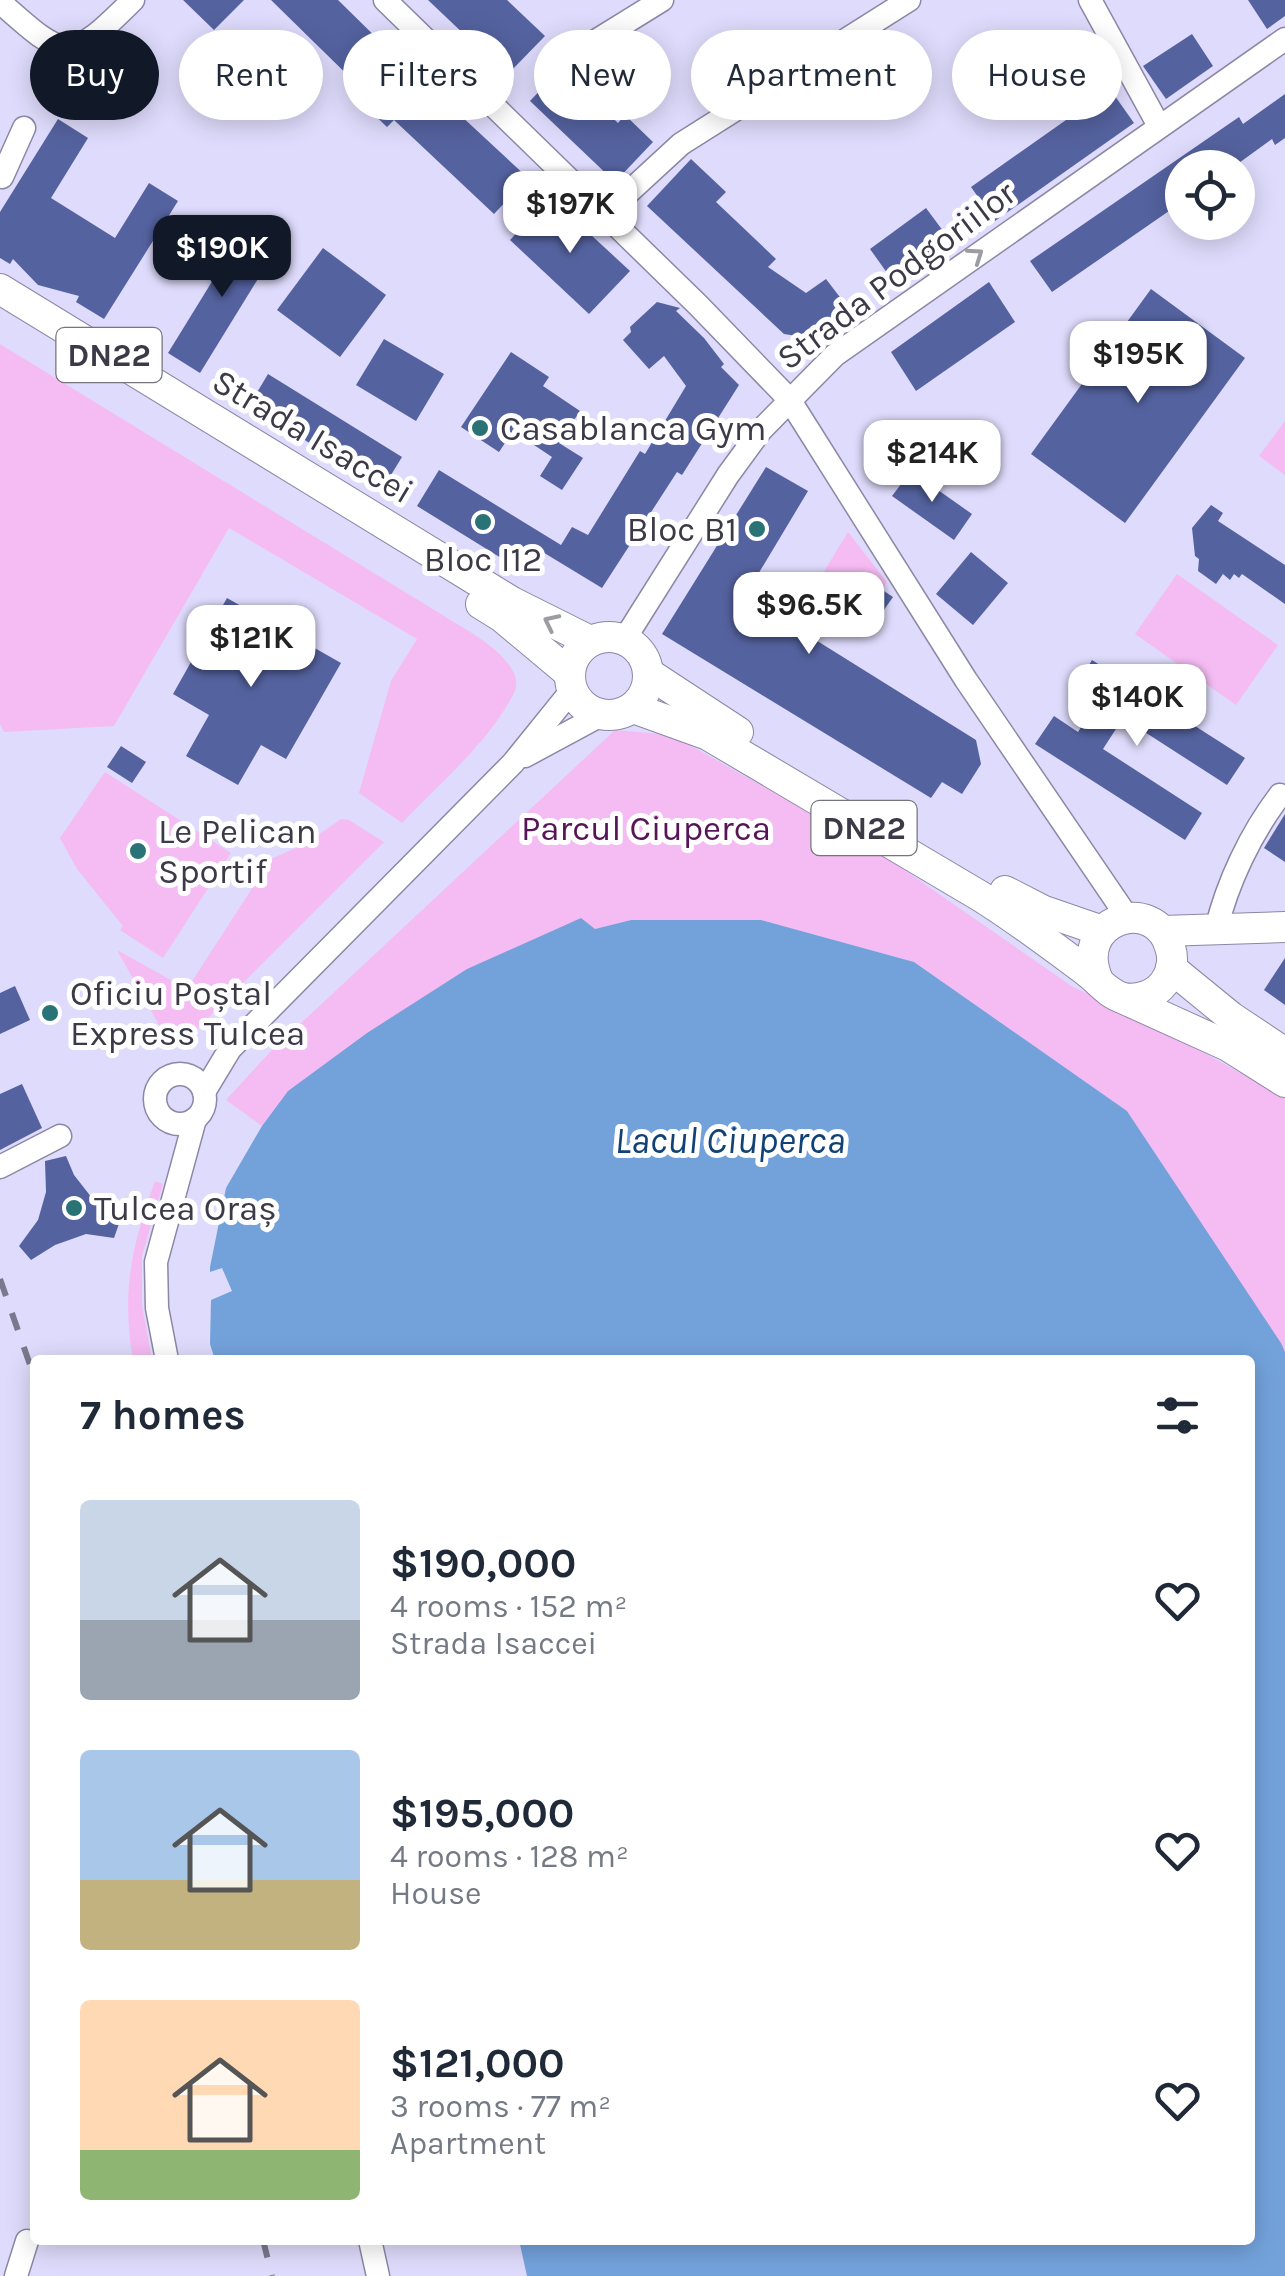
<!DOCTYPE html>
<html lang="en">
<head>
<meta charset="utf-8">
<style>
  body { margin:0; font-family:Karla,sans-serif; background:#f6f6f7; color:#1f2937; height:100vh; display:flex; flex-direction:column; font-size:38px; white-space:nowrap }
  * { box-sizing:border-box; margin:0 }
  p { font-size:32px; color:#747a83 }
  .icon { flex:none; width:55px; height:55px; fill:none; stroke:currentColor; stroke-width:2; stroke-linecap:round; stroke-linejoin:round }
  .map { position:relative; flex:1; overflow:hidden }
  .drawer { position:absolute; left:30px; top:1355px; width:1225px; height:890px; display:flex; flex-direction:column; background:#fff; border-radius:10px; box-shadow:0 5px 25px #0003 }
  .drawer>* { flex:none }
  .top-card { position:absolute; left:30px; top:30px; width:1225px; height:90px; display:flex; gap:20px }
  .fabs { position:absolute; left:1165px; top:150px; display:grid; gap:20px }
  .fabs a { display:grid; place-items:center; width:90px; height:90px; border-radius:50%; background:#fff; box-shadow:0 5px 25px #0003; font-size:50px }
  .price { position:absolute; translate:-50% -85px; padding:0 22px; border-radius:20px; background:#fff; color:#222; font-size:32px; line-height:65px; filter:drop-shadow(0 2px 5px #0008) }
  .price::after { content:''; position:absolute; left:50%; top:60px; width:30px; height:22px; margin-left:-15px; background:inherit; clip-path:polygon(0 0,100% 0,50% 100%) }
  .price.active { background:#111827; color:#fff }
  ul { padding:0; list-style:none }
  li { display:flex; align-items:center; gap:30px; height:250px; padding:0 50px }
  li span { display:grid; place-items:center; flex:none; width:280px; height:200px; border-radius:10px; color:#555 }
  li>.icon { margin-inline-start:auto }
  span .icon { width:120px; height:120px; fill:#fffc; stroke-width:1 }
  li b { font-size:42px }
  h2 { display:flex; justify-content:space-between; align-items:center; height:120px; padding:0 50px; font-size:42px }
  .chip { padding:0 35px; border-radius:45px; background:#fff; box-shadow:0 5px 25px #0003; font-size:35px; line-height:90px }
  .chip.active { background:#111827; color:#fff }
  .map>svg:first-child { display:block }
  .green { fill:#f5bcf3 }
  .water { fill:#73a2db }
  .building { fill:#54629f }
  .lines { fill:none; stroke-linecap:round; stroke-linejoin:round }
  .minor-casing { stroke:#8b87a5; stroke-width:25 }
  .major-casing { stroke:#8b87a5; stroke-width:32 }
  .minor { stroke:#fff; stroke-width:22 }
  .major { stroke:#fff; stroke-width:30 }
  .rail { stroke:#7b788d; stroke-width:6; stroke-dasharray:18 18; stroke-linecap:butt }
  .oneway { stroke:#9e9ca3 }
  .poi-dot { fill:#297376; stroke:#fff; stroke-width:4 }
  .labels { text-anchor:middle; stroke-width:10; stroke-linejoin:round; paint-order:stroke }
  .shield { fill:#fff; stroke:#76757e; stroke-width:2.5 }
  .shield-label { font-size:32px; font-weight:bold; fill:#3c3a47 }
  .street-label { font-size:35px; fill:#3c3a47; stroke:#fff }
  .poi-label { font-size:35px; fill:#3c3a47; stroke:#fff; text-anchor:start }
  .park-label { font-size:35px; fill:#571558; stroke:#fff }
  .water-label { font-size:38px; font-style:italic; fill:#114175; stroke:#fff }
</style>
</head>
<body>
<div class="map">
<svg width="1285" height="2276" viewBox="0 0 1285 2276">
  <rect width="100%" height="100%" fill="#dfdbfc"/>
  <g class="green">
    <path d="M0 344 436 611C460 627 500 645 514 673 517 680 517 688 513 695 488 743 439 784 402 823L359 793 391 681 417 639 229 528 114 726 4 732 0 724Z"/>
    <polygon points="1285,421 1285,475 1259,456"/>
    <polygon points="848,532 887,582 883,588 872,582 854,608 817,583"/>
    <polygon points="1177,574 1278,645 1236,705 1135,634"/>
    <polygon points="615,730 672,735 874,849 1073,987 1144,1019 1285,1098 1285,1352 1127,1111 914,962 761,920 631,920 595,929 288,1091 262,1126 226,1100 269,1053"/>
    <polygon points="105,772 231,853 163,958 120,930 123,926 77,869 60,838"/>
    <polygon points="341,819 349,820 384,842 188,1038 169,1043 117,950 187,989 271,859 305,844"/>
    <path d="M155 1181 163 1184 142 1256V1305L152 1360H133C121 1290 132 1246 155 1181Z"/>
  </g>
  <polygon class="water" points="581,918 595,929 631,920 761,920 914,962 1127,1111 1281,1343 1285,1352 1285,2276 527,2276 519,2240 1250,2240 1250,1360 215,1360 210,1344 211,1300 232,1291 222,1268 210,1272 210,1267 226,1188 262,1126 288,1091 367,1033 467,969"/>
  <g class="building">
    <polygon points="183,0 244,0 214,30"/>
    <polygon points="271,0 338,0 443,103 445,101 528,178 494,214 394,120 387,127 362,103 369,96"/>
    <polygon points="428,0 507,0 545,36 507,75"/>
    <polygon points="1248,0 1285,0 1285,16 1267,29"/>
    <polygon points="1192,34 1213,66 1166,99 1143,66"/>
    <polygon points="568,61 602,93 594,100 618,123 625,115 653,142 615,182 530,101"/>
    <polygon points="1110,89 1134,123 995,221 971,187"/>
    <polygon points="1285,94 1285,138 1275,145 1272,139 1232,168 1182,168 1182,202 1052,292 1030,261 1239,117 1243,124"/>
    <polygon points="58,119 88,138 51,198 115,238 149,183 178,201 104,319 76,302 79,296 38,285 13,259 10,264 0,258 0,212"/>
    <polygon points="691,159 726,192 716,202 776,259 768,267 806,293 826,279 849,309 810,338 784,334 647,206"/>
    <polygon points="550,197 630,271 589,314 510,240"/>
    <polygon points="926,208 952,243 895,284 870,249"/>
    <polygon points="245,228 277,248 200,373 168,353"/>
    <polygon points="323,248 386,295 340,357 277,310"/>
    <polygon points="989,282 1015,322 916,391 891,352"/>
    <polygon points="1151,289 1245,358 1125,523 1031,454"/>
    <polygon points="657,302 680,308 676,311 704,338 724,364 721,367 739,385 682,475 677,472 602,588 541,551 527,574 417,506 439,470 561,545 572,527 588,535 640,451 645,454 686,386 664,356 649,369 623,340 631,332 630,327"/>
    <polygon points="384,339 444,374 416,421 356,385"/>
    <polygon points="511,352 549,377 543,386 580,411 559,443 583,458 562,490 540,476 552,457 513,431 499,452 461,427"/>
    <polygon points="268,374 402,457 383,488 249,406"/>
    <polygon points="766,467 808,491 745,596 976,740 981,764 962,794 942,782 931,798 662,634"/>
    <polygon points="911,471 972,514 954,540 892,496"/>
    <polygon points="1211,505 1223,513 1218,521 1285,565 1285,604 1242,574 1239,578 1234,574 1230,580 1223,574 1216,584 1198,571 1199,559 1195,556 1192,528"/>
    <polygon points="971,552 1008,583 973,625 936,594"/>
    <polygon points="872,583 893,597 879,617 858,603"/>
    <polygon points="227,598 341,663 286,759 261,745 238,785 186,756 209,715 173,694"/>
    <polygon points="1092,660 1245,758 1227,785 1123,718 1103,749 1202,813 1185,840 1035,744 1054,716 1078,732 1101,696 1079,682"/>
    <polygon points="121,746 146,762 132,783 107,767"/>
    <polygon points="1285,814 1285,862 1264,848"/>
    <polygon points="1285,958 1285,1005 1264,990"/>
    <polygon points="15,986 30,1020 0,1034 0,993"/>
    <polygon points="22,1084 42,1128 0,1150 0,1094"/>
    <polygon points="66,1156 74,1175 92,1198 121,1218 114,1238 86,1234 55,1245 31,1260 19,1246 38,1220 46,1192 45,1161"/>
  </g>
  <g class="lines">
    <g class="minor-casing">
      <g id="minor">
        <polyline points="385,0 698,305 789,399 966,680 1128,918"/>
        <polyline points="1090,0 1159,126"/>
        <path d="M0 2C66 61 69 64 133 0"/>
        <polyline points="586,47 662,0"/>
        <polyline points="2,177 24,128"/>
        <polyline points="605,214 681,144 909,0"/>
        <polyline points="624,640 728,475 761,430 835,355 1285,39"/>
        <polyline points="525,756 601,715"/>
        <path d="M1216 930C1227 883 1251 833 1280 795"/>
        <circle cx="180" cy="1099" r="25"/>
        <polyline points="204,1092 230,1049 513,763 572,690"/>
        <polyline points="0,1167 60,1136"/>
        <polyline points="167,1360 157,1308 156,1262 195,1119"/>
        <polyline points="370,2240 378,2276"/>
        <polyline points="16,2276 27,2241"/>
      </g>
    </g>
    <g class="major-casing">
      <g id="major">
        <polyline points="0,289 512,602 590,641"/>
        <polyline points="481,604 502,617 569,673"/>
        <circle cx="609" cy="676" r="39"/>
        <polyline points="648,673 738,732"/>
        <path d="M633 708 708 735 980 896C1017 919 1051 945 1086 971 1098 980 1108 994 1123 998 1138 1001 1155 995 1164 983 1172 972 1174 959 1170 947 1155 893 1071 920 1098 980"/>
        <polyline points="1005,891 1044,911 1102,931"/>
        <polyline points="1162,931 1285,927"/>
        <polyline points="1171,968 1231,1017 1285,1053"/>
        <polyline points="1122,998 1228,1046 1285,1082"/>
      </g>
    </g>
    <use href="#minor" class="minor"/>
    <use href="#major" class="major"/>
    <g class="rail">
      <polyline points="0,1279 35,1379"/>
      <polyline points="263,2240 272,2276"/>
    </g>
  </g>
  <defs><path id="oneway-chevron" d="M-2-3.5L2.5 0L-2 3.5" fill="none" stroke-width="1.6" stroke-linecap="round" stroke-linejoin="round" transform="scale(2.5)"/></defs>
  <g class="oneway">
    <use href="#oneway-chevron" transform="translate(976 255) rotate(-35)"/>
    <use href="#oneway-chevron" transform="translate(551 622) rotate(-154)"/>
  </g>
  <g class="poi-dot">
    <circle cx="480" cy="428" r="10"/>
    <circle cx="483" cy="522" r="10"/>
    <circle cx="757" cy="529" r="10"/>
    <circle cx="138" cy="851" r="10"/>
    <circle cx="50" cy="1013" r="10"/>
    <circle cx="74" cy="1208" r="10"/>
  </g>
  <g class="labels">
    <g class="shield">
      <rect x="56.5" y="328" width="105" height="54" rx="8"/>
      <rect x="811.5" y="801" width="105" height="54" rx="8"/>
    </g>
    <g class="shield-label">
      <text x="109" y="366">DN22</text>
      <text x="864" y="839">DN22</text>
    </g>
    <g class="street-label">
      <text transform="translate(896 275) rotate(-37)" y="12">Strada Podgoriilor</text>
      <text transform="translate(313 436) rotate(31)" y="12">Strada Isaccei</text>
    </g>
    <g class="poi-label">
      <text x="500" y="440">Casablanca Gym</text>
      <text x="737" y="541" text-anchor="end">Bloc B1</text>
      <text x="483" y="571" text-anchor="middle">Bloc I12</text>
      <text x="158" y="843">Le Pelican<tspan x="158" dy="40">Sportif</tspan></text>
      <text x="70" y="1005">Oficiu Poștal<tspan x="70" dy="40">Express Tulcea</tspan></text>
      <text x="94" y="1220">Tulcea Oraș</text>
    </g>
    <g class="park-label">
      <text x="646" y="840">Parcul Ciuperca</text>
    </g>
    <g class="water-label">
      <text x="730" y="1153">Lacul Ciuperca</text>
    </g>
  </g>
</svg>
<div class="fabs">
<a><svg class="icon" aria-label="locate" viewBox="0 0 24 24"><circle cx="12" cy="12" r="6"/><path d="M12 2v4M12 18v4M2 12h4M18 12h4"/></svg></a>
</div>
<b class="price" style="left:570px;top:256px">$197K</b>
<b class="price active" style="left:222px;top:300px">$190K</b>
<b class="price" style="left:1138px;top:406px">$195K</b>
<b class="price" style="left:932px;top:505px">$214K</b>
<b class="price" style="left:809px;top:657px">$96.5K</b>
<b class="price" style="left:251px;top:690px">$121K</b>
<b class="price" style="left:1137px;top:749px">$140K</b>
<div class="top-card">
<a class="chip active">Buy</a>
<a class="chip">Rent</a>
<a class="chip">Filters</a>
<a class="chip">New</a>
<a class="chip">Apartment</a>
<a class="chip">House</a>
</div>
<section class="drawer">
<h2>7 homes<svg class="icon" aria-label="filters" viewBox="0 0 24 24"><path d="M4 7h16M4 17h16"/><circle cx="9" cy="7" r="2"/><circle cx="15" cy="17" r="2"/></svg></h2>
<ul>
<li><span style="background:linear-gradient(#c9d6e8 60%,#9aa5b1 0)"><svg class="icon" aria-label="home" viewBox="0 0 24 24"><path d="M3 11l9-7 9 7M6 9v11h12V9"/></svg></span><div><b>$190,000</b><p>4 rooms · 152 m²</p><p>Strada Isaccei</p></div><svg class="icon" aria-label="heart" viewBox="0 0 24 24"><path d="M12 20l-8-8c-3-5 5-10 8-4 3-6 11-1 8 4z"/></svg></li>
<li><span style="background:linear-gradient(#a9c7e8 65%,#c2b280 0)"><svg class="icon" aria-label="home" viewBox="0 0 24 24"><path d="M3 11l9-7 9 7M6 9v11h12V9"/></svg></span><div><b>$195,000</b><p>4 rooms · 128 m²</p><p>House</p></div><svg class="icon" aria-label="heart" viewBox="0 0 24 24"><path d="M12 20l-8-8c-3-5 5-10 8-4 3-6 11-1 8 4z"/></svg></li>
<li><span style="background:linear-gradient(#ffd9b3 75%,#8fb573 0)"><svg class="icon" aria-label="home" viewBox="0 0 24 24"><path d="M3 11l9-7 9 7M6 9v11h12V9"/></svg></span><div><b>$121,000</b><p>3 rooms · 77 m²</p><p>Apartment</p></div><svg class="icon" aria-label="heart" viewBox="0 0 24 24"><path d="M12 20l-8-8c-3-5 5-10 8-4 3-6 11-1 8 4z"/></svg></li>
</ul>
</section>
</div>
</body>
</html>
